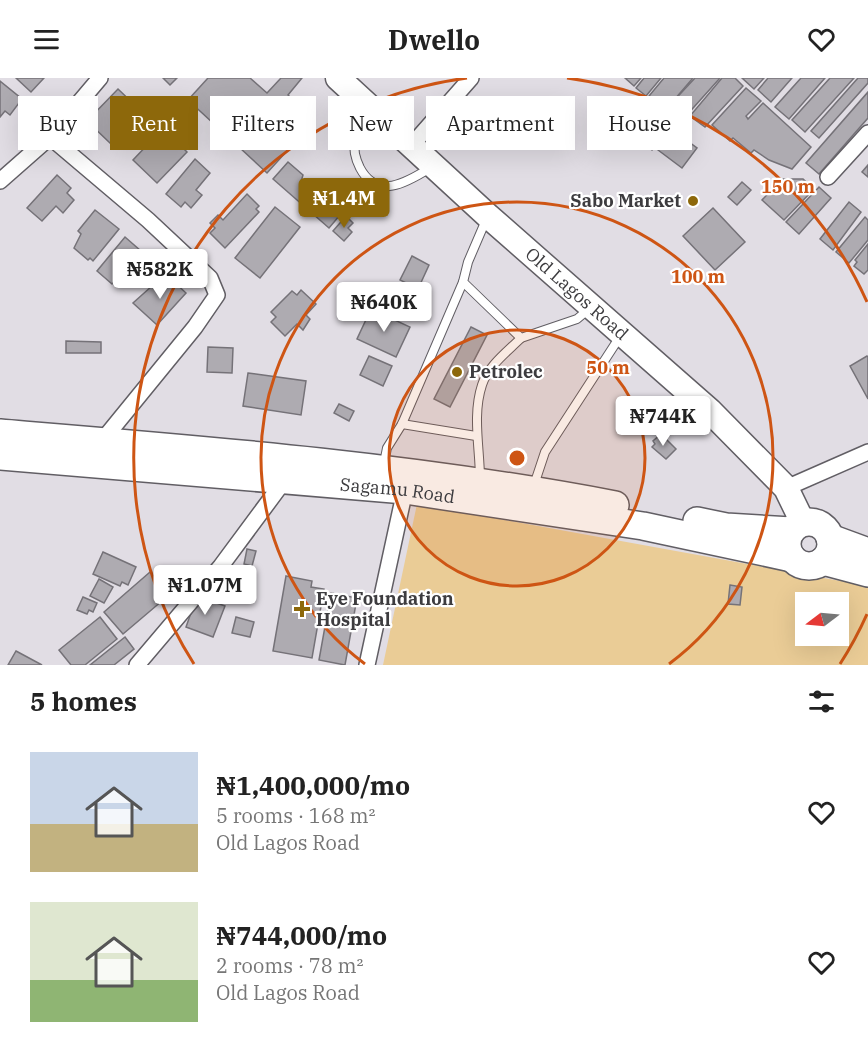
<!DOCTYPE html>
<html lang="en">
<head>
<meta charset="utf-8">
<style>
  body { margin:0; font-family:"IBM Plex Serif",serif; background:#f6f6f6; color:#222; height:100vh; display:flex; flex-direction:column; font-size:22px; white-space:nowrap }
  * { box-sizing:border-box; margin:0 }
  p { font-size:20px; color:#767676 }
  .icon { flex:none; width:33px; height:33px; fill:none; stroke:currentColor; stroke-width:2; stroke-linecap:round; stroke-linejoin:round }
  .map { position:relative; height:587px; overflow:hidden }
  .panel { display:flex; flex-direction:column; background:#fff; flex:1 }
  .panel>* { flex:none }
  .top-card { position:absolute; left:18px; top:18px; width:832px; height:54px; display:flex; gap:12px }
  .needle { width:39px; rotate:254deg }
  .buttons { position:absolute; left:795px; top:514px; display:grid; gap:12px }
  .buttons a { display:grid; place-items:center; width:54px; height:54px; border-radius:0px; background:#fff; box-shadow:0 6px 24px #0002; font-size:30px }
  .price { position:absolute; translate:-50% -51px; padding:0 14px; border-radius:6px; background:#fff; color:#222; font-size:20px; line-height:39px; filter:drop-shadow(0 2px 3px #0008) }
  .price::after { content:''; position:absolute; left:50%; top:36px; width:18px; height:14px; margin-left:-9px; background:inherit; clip-path:polygon(0 0,100% 0,50% 100%) }
  .price.selected { background:#8d680b; color:#fff }
  ul { padding:0; list-style:none }
  li { display:flex; align-items:center; gap:18px; height:150px; padding:0 30px }
  li span { display:grid; place-items:center; flex:none; width:168px; height:120px; border-radius:0px; color:#555 }
  li>.icon { margin-inline-start:auto }
  span .icon { width:72px; height:72px; fill:#fffc; stroke-width:1 }
  li b { font-size:26px }
  h2 { display:flex; justify-content:space-between; align-items:center; height:72px; padding:0 30px; font-size:26px }
  .chip { padding:0 21px; border-radius:0px; background:#fff; box-shadow:0 6px 24px #0002; font-size:21px; line-height:54px }
  .chip.selected { background:#8d680b; color:#fff }
  header { display:flex; justify-content:space-between; align-items:center; height:78px; padding:0 30px; background:#fff; font-size:27px; font-weight:700 }
  .map>svg:first-child { display:block }
  .green { fill:#eacc96; fill-rule:evenodd }
  .building { fill:#aeabb1; stroke:#757278; stroke-width:1.5 }
  .lines { fill:none; stroke-linecap:round; stroke-linejoin:round }
  .lane-casing { stroke:#615e64; stroke-width:10 }
  .street-casing { stroke:#615e64; stroke-width:18 }
  .primary-casing { stroke:#615e64; stroke-width:27 }
  .highway-casing { stroke:#615e64; stroke-width:30 }
  .lane { stroke:#fff; stroke-width:8 }
  .street { stroke:#fff; stroke-width:15 }
  .primary { stroke:#fff; stroke-width:24 }
  .highway { stroke:#fff; stroke-width:27 }
  .ring { fill:none; stroke:#ce5514; stroke-width:3 }
  .poi-dot { fill:#8d680b; stroke:#fff; stroke-width:2 }
  .labels { text-anchor:middle; stroke-width:4.5; stroke-linejoin:round; paint-order:stroke }
  .poi-label { font-size:18px; font-weight:bold; fill:#3d3c3f; stroke:#fff; text-anchor:start }
  .street-label { font-size:18px; fill:#3d3c3f; stroke:#fff }
  .centre { fill:#ce5514; stroke:#fff; stroke-width:3 }
  .ring-label { font-size:18px; text-anchor:middle; font-weight:bold; fill:#ce5514; stroke:#fff; stroke-width:4.5; stroke-linejoin:round; paint-order:stroke }
</style>
</head>
<body>
<header><svg class="icon" aria-label="menu" viewBox="0 0 24 24"><path d="M4 6h16M4 12h16M4 18h16"/></svg>Dwello<svg class="icon" aria-label="heart" viewBox="0 0 24 24"><path d="M12 20l-8-8c-3-5 5-10 8-4 3-6 11-1 8 4z"/></svg></header>
<div class="map">
<svg width="868" height="587" viewBox="0 0 868 587">
  <rect width="100%" height="100%" fill="#e1dde4"/>
  <path class="green" d="M417 426 868 508V587H383ZM806 525H838V558H806Z"/>
  <g class="building">
    <polygon points="16,0 44,0 31,14"/>
    <polygon points="163,0 177,0 170,7"/>
    <polygon points="208,0 250,0 267,15 281,0 302,0 288,17 315,42 267,95 188,22"/>
    <polygon points="625,0 641,0 634,8"/>
    <polygon points="644,0 661,0 646,18 636,10"/>
    <polygon points="664,0 693,0 668,29 649,18"/>
    <polygon points="695,0 720,0 685,39 668,29"/>
    <polygon points="722,0 735,0 743,8 705,49 690,38"/>
    <polygon points="742,0 764,0 754,11"/>
    <polygon points="768,0 792,0 771,24 758,12"/>
    <polygon points="801,0 825,0 789,41 775,29"/>
    <polygon points="830,0 854,0 805,54 792,42"/>
    <polygon points="858,0 868,0 868,5 819,60 811,53"/>
    <polygon points="0,3 22,21 10,37 5,33 0,39"/>
    <polygon points="746,10 761,23 746,38 748,41 763,25 811,69 792,91 769,82 754,72 751,75 733,60 730,63 712,47"/>
    <polygon points="118,11 141,33 126,49 134,55 126,66 116,60 110,65 87,43"/>
    <polygon points="868,14 868,40 819,96 806,85"/>
    <polygon points="659,42 697,70 682,90 654,69 652,72 641,64"/>
    <polygon points="170,43 178,50 173,55 182,63 179,66 187,74 157,105 133,82"/>
    <polygon points="195,81 210,95 196,112 202,117 191,130 185,124 181,129 166,116"/>
    <polygon points="288,84 303,97 300,107 305,112 307,109 319,120 322,116 339,131 337,134 340,137 329,150 273,101"/>
    <polygon points="868,87 868,99 862,94"/>
    <polygon points="57,97 71,110 67,115 74,122 63,135 56,128 42,143 27,130"/>
    <polygon points="782,101 803,101 814,111 784,142 762,122"/>
    <polygon points="742,104 751,112 737,127 728,119"/>
    <polygon points="819,109 831,120 799,156 786,144"/>
    <polygon points="247,116 259,128 256,131 259,134 225,170 210,155 215,150 210,145 218,137 223,142"/>
    <polygon points="849,124 861,134 833,172 820,161"/>
    <polygon points="275,129 300,149 260,200 235,180"/>
    <polygon points="713,130 745,164 715,192 683,158"/>
    <polygon points="95,132 119,151 93,183 90,180 88,182 74,170 81,156 78,153"/>
    <polygon points="346,138 353,145 348,150 352,154 344,163 333,153"/>
    <polygon points="865,139 868,142 868,162 849,185 836,174"/>
    <polygon points="125,159 141,173 136,178 144,184 133,196 126,190 112,206 97,193"/>
    <polygon points="868,166 868,192 864,196 854,188 857,184 855,182"/>
    <polygon points="412,178 429,187 418,211 400,202"/>
    <polygon points="162,199 167,204 170,200 186,215 157,247 133,225"/>
    <polygon points="301,212 316,226 306,237 310,241 303,252 297,246 285,258 271,244 276,239 271,234 292,213 297,217"/>
    <polygon points="371,231 410,249 396,279 357,261"/>
    <polygon points="471,249 487,257 450,329 434,321"/>
    <polygon points="66,263 101,264 101,275 66,275"/>
    <polygon points="208,269 233,270 232,295 207,294"/>
    <polygon points="369,278 392,288 383,308 360,297"/>
    <polygon points="867,278 868,279 868,321 850,288"/>
    <polygon points="248,295 306,303 301,337 243,328"/>
    <polygon points="339,326 354,333 349,343 334,335"/>
    <polygon points="661,356 676,371 666,381 652,369 655,366 653,363"/>
    <polygon points="247,471 256,473 252,488 244,486"/>
    <polygon points="103,474 136,489 128,507 122,504 120,508 93,496"/>
    <polygon points="150,494 169,517 123,556 104,534"/>
    <polygon points="286,498 312,503 311,509 324,511 312,580 273,573"/>
    <polygon points="99,501 113,509 104,525 90,518"/>
    <polygon points="730,507 742,509 740,527 728,526"/>
    <polygon points="331,515 357,520 345,587 319,582"/>
    <polygon points="197,518 225,528 213,559 186,549"/>
    <polygon points="83,519 97,525 93,534 89,532 87,536 77,532"/>
    <polygon points="100,539 117,561 85,587 71,587 59,572"/>
    <polygon points="236,539 254,544 250,559 232,555"/>
    <polygon points="125,559 134,571 114,587 90,587"/>
    <polygon points="16,573 42,587 8,587"/>
  </g>
  <g class="lines">
    <g class="lane-casing">
      <g id="lane">
        <path d="M367 33C363 42 358 53 355 63 353 72 356 82 360 90 377 122 406 105 430 90"/>
        <polyline points="486,142 468,184 463,204 521,260 577,241 589,231"/>
        <polyline points="402,346 476,358"/>
        <polyline points="384,385 387,370 402,346 463,204"/>
        <path d="M480 401C480 371 472 337 482 307 488 288 507 274 521 260"/>
        <polyline points="534,407 545,374 621,257"/>
      </g>
    </g>
    <g class="street-casing">
      <g id="street">
        <polyline points="50,59 148,142 210,200 217,217 195,249 102,363"/>
        <polyline points="412,67 471,0"/>
        <polyline points="828,99 868,55"/>
        <polyline points="0,103 50,59 100,0"/>
        <polyline points="786,410 868,374"/>
        <polyline points="137,587 221,488 284,403"/>
        <polyline points="367,587 405,412"/>
      </g>
    </g>
    <g class="primary-casing">
      <g id="primary">
        <path id="s1" d="M338 0 488 138 710 333 786 410 803 445"/>
      </g>
    </g>
    <g class="highway-casing">
      <g id="highway">
        <path d="M0 355C206 372 412 388 615 427"/>
        <path id="s2" d="M0 378 405 412 643 448 792 480"/>
        <polyline points="697,443 726,449 791,453"/>
        <circle cx="809" cy="466" r="22"/>
        <polyline points="830,460 868,474"/>
        <polyline points="823,483 868,495"/>
      </g>
    </g>
    <use href="#lane" class="lane"/>
    <use href="#street" class="street"/>
    <use href="#primary" class="primary"/>
    <use href="#highway" class="highway"/>
  </g>
  <circle cx="517" cy="380" r="128" fill="#ce5514" fill-opacity=".12"/>
  <g class="ring">
    <circle cx="517" cy="380" r="128"/>
    <path d="M365 586A256 256 0 1 1 669 586"/>
    <path d="M867 536A383 383 0 0 1 840 586M194 586A383 383 0 0 1 467 0M567 0A383 383 0 0 1 867 224"/>
  </g>
  <g class="poi-dot">
    <circle cx="693" cy="123" r="6"/>
    <circle cx="457" cy="294" r="6"/>
    <path d="M299 522h6v6h6v6h-6v6h-6v-6h-6v-6h6z"/>
  </g>
  <g class="labels">
    <g class="poi-label">
      <text x="681" y="129" text-anchor="end">Sabo Market</text>
      <text x="469" y="300">Petrolec</text>
      <text x="316" y="527">Eye Foundation<tspan x="316" dy="21">Hospital</tspan></text>
    </g>
    <g class="street-label">
      <text dy="6" stroke="none"><textPath href="#s1" startOffset="322">Old Lagos Road</textPath></text>
      <text dy="6" stroke="none"><textPath href="#s2" startOffset="399">Sagamu Road</textPath></text>
    </g>
  </g>
  <circle cx="517" cy="380" r="9" class="centre"/>
  <g class="ring-label">
    <text x="788" y="115">150 m</text>
    <text x="698" y="205">100 m</text>
    <text x="608" y="296">50 m</text>
  </g>
</svg>
<div class="buttons">
<a><svg class="needle" viewBox="-14 -14 28 28"><path d="M0-13l5 13h-10z" fill="#e53935"/><path d="M0 13l5-13h-10z" fill="#767676"/></svg></a>
</div>
<b class="price selected" style="left:344px;top:151px">₦1.4M</b>
<b class="price" style="left:160px;top:222px">₦582K</b>
<b class="price" style="left:384px;top:255px">₦640K</b>
<b class="price" style="left:663px;top:369px">₦744K</b>
<b class="price" style="left:205px;top:538px">₦1.07M</b>
<div class="top-card">
<a class="chip">Buy</a>
<a class="chip selected">Rent</a>
<a class="chip">Filters</a>
<a class="chip">New</a>
<a class="chip">Apartment</a>
<a class="chip">House</a>
</div>
</div>
<section class="panel">
<h2>5 homes<svg class="icon" aria-label="filters" viewBox="0 0 24 24"><path d="M4 7h16M4 17h16"/><circle cx="9" cy="7" r="2"/><circle cx="15" cy="17" r="2"/></svg></h2>
<ul>
<li><span style="background:linear-gradient(#c9d6e8 60%,#c2b280 0)"><svg class="icon" aria-label="home" viewBox="0 0 24 24"><path d="M3 11l9-7 9 7M6 9v11h12V9"/></svg></span><div><b>₦1,400,000/mo</b><p>5 rooms · 168 m²</p><p>Old Lagos Road</p></div><svg class="icon" aria-label="heart" viewBox="0 0 24 24"><path d="M12 20l-8-8c-3-5 5-10 8-4 3-6 11-1 8 4z"/></svg></li>
<li><span style="background:linear-gradient(#dfe7d0 65%,#8fb573 0)"><svg class="icon" aria-label="home" viewBox="0 0 24 24"><path d="M3 11l9-7 9 7M6 9v11h12V9"/></svg></span><div><b>₦744,000/mo</b><p>2 rooms · 78 m²</p><p>Old Lagos Road</p></div><svg class="icon" aria-label="heart" viewBox="0 0 24 24"><path d="M12 20l-8-8c-3-5 5-10 8-4 3-6 11-1 8 4z"/></svg></li>
</ul>
</section>
</body>
</html>
